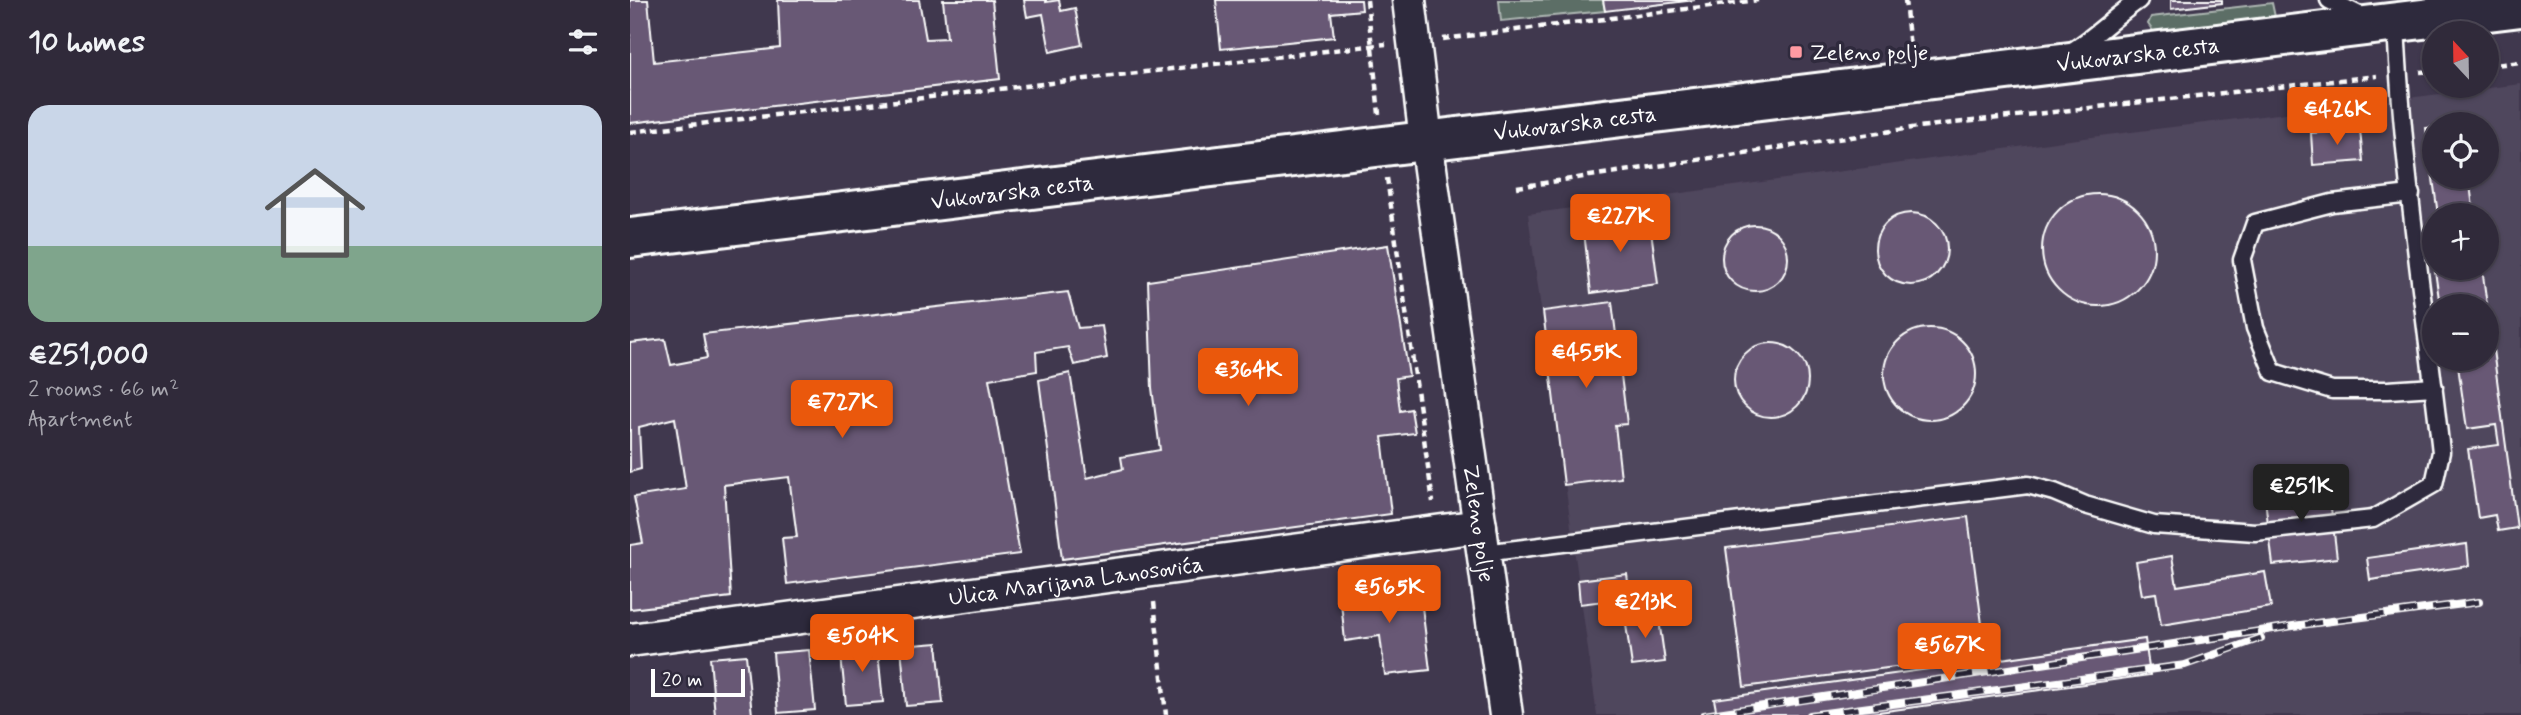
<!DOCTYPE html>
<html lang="en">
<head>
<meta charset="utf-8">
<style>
  body { margin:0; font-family:Mynerve,sans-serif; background:#3c3645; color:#f1f3f6; height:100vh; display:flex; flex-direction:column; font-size:26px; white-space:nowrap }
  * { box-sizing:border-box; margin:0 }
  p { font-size:23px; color:#a8a7af }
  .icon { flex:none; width:38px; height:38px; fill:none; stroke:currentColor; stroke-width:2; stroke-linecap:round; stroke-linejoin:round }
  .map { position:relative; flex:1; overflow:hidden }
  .side { display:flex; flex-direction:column; background:#302a3a; width:630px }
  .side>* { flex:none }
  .needle { width:46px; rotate:338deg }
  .tools { position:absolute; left:1792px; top:21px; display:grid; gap:14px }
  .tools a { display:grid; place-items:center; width:77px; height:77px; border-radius:50%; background:#302a3a; box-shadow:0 2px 5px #0004,0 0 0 2px #4b4654; font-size:35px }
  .scale { position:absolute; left:21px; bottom:18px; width:94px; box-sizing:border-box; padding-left:7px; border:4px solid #fff; border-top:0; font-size:19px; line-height:24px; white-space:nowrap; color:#fff; -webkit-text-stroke:5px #2f2a3d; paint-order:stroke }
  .price { position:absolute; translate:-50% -60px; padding:0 16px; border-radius:7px; background:#ea580c; color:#fff; font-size:23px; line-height:46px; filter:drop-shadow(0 2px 4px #0008) }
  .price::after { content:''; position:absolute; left:50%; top:42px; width:21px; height:16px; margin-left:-10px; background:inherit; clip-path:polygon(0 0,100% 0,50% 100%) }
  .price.active { background:#222; color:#fff }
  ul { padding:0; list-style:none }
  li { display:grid; align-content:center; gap:14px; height:371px; padding:0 28px }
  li+li { border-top:2px solid #4b4654 }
  li span { display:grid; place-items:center; height:217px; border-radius:21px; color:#555 }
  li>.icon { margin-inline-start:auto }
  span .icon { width:126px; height:126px; fill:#fffc; stroke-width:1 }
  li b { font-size:30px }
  h2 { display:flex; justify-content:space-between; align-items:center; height:84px; padding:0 28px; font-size:30px }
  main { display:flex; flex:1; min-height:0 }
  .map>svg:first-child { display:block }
  .built { fill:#50465d; fill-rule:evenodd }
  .green { fill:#5b6e66; stroke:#adb6b2; stroke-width:2 }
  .building { fill:#675975; stroke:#fff; stroke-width:2 }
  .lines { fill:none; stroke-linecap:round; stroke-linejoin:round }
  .service-casing { stroke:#fff; stroke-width:21 }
  .minor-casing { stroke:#fff; stroke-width:37 }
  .secondary-casing { stroke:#fff; stroke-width:44 }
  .path { stroke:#fff; stroke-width:4.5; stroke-dasharray:7 5; stroke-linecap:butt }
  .service { stroke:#2f2a3d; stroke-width:16 }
  .minor { stroke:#2f2a3d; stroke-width:32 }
  .secondary { stroke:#2f2a3d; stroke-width:38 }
  .rail-casing { stroke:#fff; stroke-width:8 }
  .rail { stroke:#2f2a3d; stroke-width:5; stroke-dasharray:16; stroke-linecap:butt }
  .poi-dot { fill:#ff9aa2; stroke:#2f2a3d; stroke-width:2.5 }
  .labels { text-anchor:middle; stroke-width:7; stroke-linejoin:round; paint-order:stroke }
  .poi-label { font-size:23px; fill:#fff; stroke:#2f2a3d; text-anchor:start }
  .street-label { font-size:23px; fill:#fff; stroke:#2f2a3d }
</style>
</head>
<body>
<main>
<section class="side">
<h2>10 homes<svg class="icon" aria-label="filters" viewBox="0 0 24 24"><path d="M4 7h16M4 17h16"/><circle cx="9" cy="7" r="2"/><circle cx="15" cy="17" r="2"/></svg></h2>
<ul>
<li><span style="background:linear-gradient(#c9d6e8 65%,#7fa58c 0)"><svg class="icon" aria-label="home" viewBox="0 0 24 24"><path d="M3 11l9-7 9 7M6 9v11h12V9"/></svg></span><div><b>€251,000</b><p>2 rooms · 66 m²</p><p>Apartment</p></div></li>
</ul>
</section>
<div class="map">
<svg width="1891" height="715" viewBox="0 0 1891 715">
  <rect width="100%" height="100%" fill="#40384e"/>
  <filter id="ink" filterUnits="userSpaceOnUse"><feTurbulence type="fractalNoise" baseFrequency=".0143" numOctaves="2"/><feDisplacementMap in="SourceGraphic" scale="14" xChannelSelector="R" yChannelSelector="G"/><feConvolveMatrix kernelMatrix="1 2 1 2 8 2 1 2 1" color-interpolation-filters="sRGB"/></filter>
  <g filter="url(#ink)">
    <path class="built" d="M1891 84V715H967L898 214 1477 135ZM1804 124H1857V177H1804ZM1804 215H1857V268H1804ZM1804 306H1857V359H1804Z"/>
    <g class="green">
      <polygon points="869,0 973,0 975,11 871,21"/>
      <polygon points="1642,3 1645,17 1523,31 1518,24 1521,17"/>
    </g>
    <g class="building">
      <polygon points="0,0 18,0 24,62 150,48 148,0 289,0 296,39 317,38 313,0 362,0 370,79 0,123"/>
      <polygon points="394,0 416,0 416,2 429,0 431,11 445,8 452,45 420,52 413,14 397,17"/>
      <polygon points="586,0 731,0 732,10 701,13 704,37 591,49"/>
      <polygon points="973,0 1065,0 975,11"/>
      <polygon points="1541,0 1592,0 1592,3 1541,9"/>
      <polygon points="1804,127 1804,177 1839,177 1844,215 1808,215 1796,128"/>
      <polygon points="1730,130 1733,161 1683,165 1681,133"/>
      <circle cx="1468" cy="250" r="56"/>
      <circle cx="1281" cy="249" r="36"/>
      <polygon points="1019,215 1028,284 961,293 953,223"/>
      <circle cx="1125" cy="258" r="33"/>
      <polygon points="758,245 779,376 766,378 770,411 781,409 785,433 752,437 761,514 432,559 409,380 440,373 457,478 493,469 491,457 530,450 522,388 518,281"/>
      <polygon points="1815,268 1852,268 1887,528 1868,531 1865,515 1848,518 1838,449 1869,445 1866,425 1837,429 1827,359 1857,359 1857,306 1810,306 1805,271 1815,270"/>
      <polygon points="438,292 448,328 472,326 477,358 444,365 438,347 406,352 407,371 359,379 390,554 157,584 152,538 167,537 159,477 94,485 101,597 0,609 0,545 13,543 4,497 56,489 45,418 9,427 11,469 0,472 0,343 35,339 41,365 77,358 73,334"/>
      <polygon points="982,302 997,424 985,425 991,478 934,485 913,311"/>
      <circle cx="1300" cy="374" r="46"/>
      <circle cx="1141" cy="380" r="37"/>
      <polygon points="1698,483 1707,558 1643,565 1634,491"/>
      <polygon points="1338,517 1356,655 1114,687 1096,548"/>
      <polygon points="1837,544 1839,566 1740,580 1737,558"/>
      <polygon points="1542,556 1547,586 1635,572 1641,607 1531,625 1526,593 1512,595 1506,562"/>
      <polygon points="997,574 1000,598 950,604 948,580"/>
      <polygon points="789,583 800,670 755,675 750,636 715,641 710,592"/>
      <polygon points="1028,613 1035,662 1002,666 995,618"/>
      <polygon points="1515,639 1520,675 1227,715 1087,715 1084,699"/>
      <polygon points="247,642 253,702 216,705 210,645"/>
      <polygon points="307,643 313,703 276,706 271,646"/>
      <polygon points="179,650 185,710 148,713 143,653"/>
      <polygon points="116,655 122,715 85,715 80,658"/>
    </g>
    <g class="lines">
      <g class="service-casing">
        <g id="service">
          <polyline points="1699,0 1735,18"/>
          <path d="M1442 51C1466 36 1485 16 1509 0"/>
          <polyline points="1781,194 1702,203 1625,223 1612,260 1625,328 1643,372 1702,390 1758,390 1804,387"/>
          <path d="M854 553 1398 485 1424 492 1455 505 1524 525 1625 532 1743 519 1804 484 1811 452C1795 309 1772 166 1766 23"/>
        </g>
      </g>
      <g class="minor-casing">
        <g id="minor">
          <path id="s1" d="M779 0 796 140 876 715"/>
          <path id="s2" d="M0 640 850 526"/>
        </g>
      </g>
      <g class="secondary-casing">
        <g id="secondary">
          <path id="s3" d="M0 238 1891 7"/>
        </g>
      </g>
      <g class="path">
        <polyline points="737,0 749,114"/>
        <polyline points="1275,0 1280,48"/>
        <polyline points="813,39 1128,0"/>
        <polyline points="1857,66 1891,62"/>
        <polyline points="1790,72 1804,71"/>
        <polyline points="0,132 756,44"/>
        <polyline points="757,178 803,502"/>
        <polyline points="887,187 1288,127 1747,76"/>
        <polyline points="524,602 536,715"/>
      </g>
      <use href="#service" class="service"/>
      <use href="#minor" class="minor"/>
      <use href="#secondary" class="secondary"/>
      <g class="rail-casing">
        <g id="rail">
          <polyline points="1074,715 1663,626 1849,602"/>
          <polyline points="1180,715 1555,665 1631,638"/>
        </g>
      </g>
      <use href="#rail" class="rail"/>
    </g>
  </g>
  <rect class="poi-dot" x="1159" y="45" width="14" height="14" rx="3.5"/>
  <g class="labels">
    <g class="poi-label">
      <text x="1180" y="60">Zeleno polje</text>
    </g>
    <g class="street-label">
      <text dy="8" stroke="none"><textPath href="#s3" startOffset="1519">Vukovarska cesta</textPath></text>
      <text dy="8" stroke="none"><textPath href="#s3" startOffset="952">Vukovarska cesta</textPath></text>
      <text dy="8" stroke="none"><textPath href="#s3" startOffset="385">Vukovarska cesta</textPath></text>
      <text dy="8" stroke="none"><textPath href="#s1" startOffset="528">Zeleno polje</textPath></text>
      <text dy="8" stroke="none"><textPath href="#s2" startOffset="450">Ulica Marijana Lanosovića</textPath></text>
    </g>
  </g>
</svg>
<div class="tools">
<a><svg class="needle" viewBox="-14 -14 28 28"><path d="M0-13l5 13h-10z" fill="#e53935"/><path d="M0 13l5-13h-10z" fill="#a8a7af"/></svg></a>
<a><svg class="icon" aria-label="locate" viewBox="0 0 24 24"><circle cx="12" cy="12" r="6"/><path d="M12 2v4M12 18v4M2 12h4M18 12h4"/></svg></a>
<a>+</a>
<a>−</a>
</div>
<div class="scale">20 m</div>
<b class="price" style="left:1707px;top:147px">€426K</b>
<b class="price" style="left:990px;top:254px">€227K</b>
<b class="price" style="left:956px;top:390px">€455K</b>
<b class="price" style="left:618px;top:408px">€364K</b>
<b class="price" style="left:212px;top:440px">€727K</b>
<b class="price active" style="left:1671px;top:524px">€251K</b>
<b class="price" style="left:759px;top:625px">€565K</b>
<b class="price" style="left:1015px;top:640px">€213K</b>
<b class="price" style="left:232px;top:674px">€504K</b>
<b class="price" style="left:1319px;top:683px">€567K</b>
</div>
</main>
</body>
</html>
